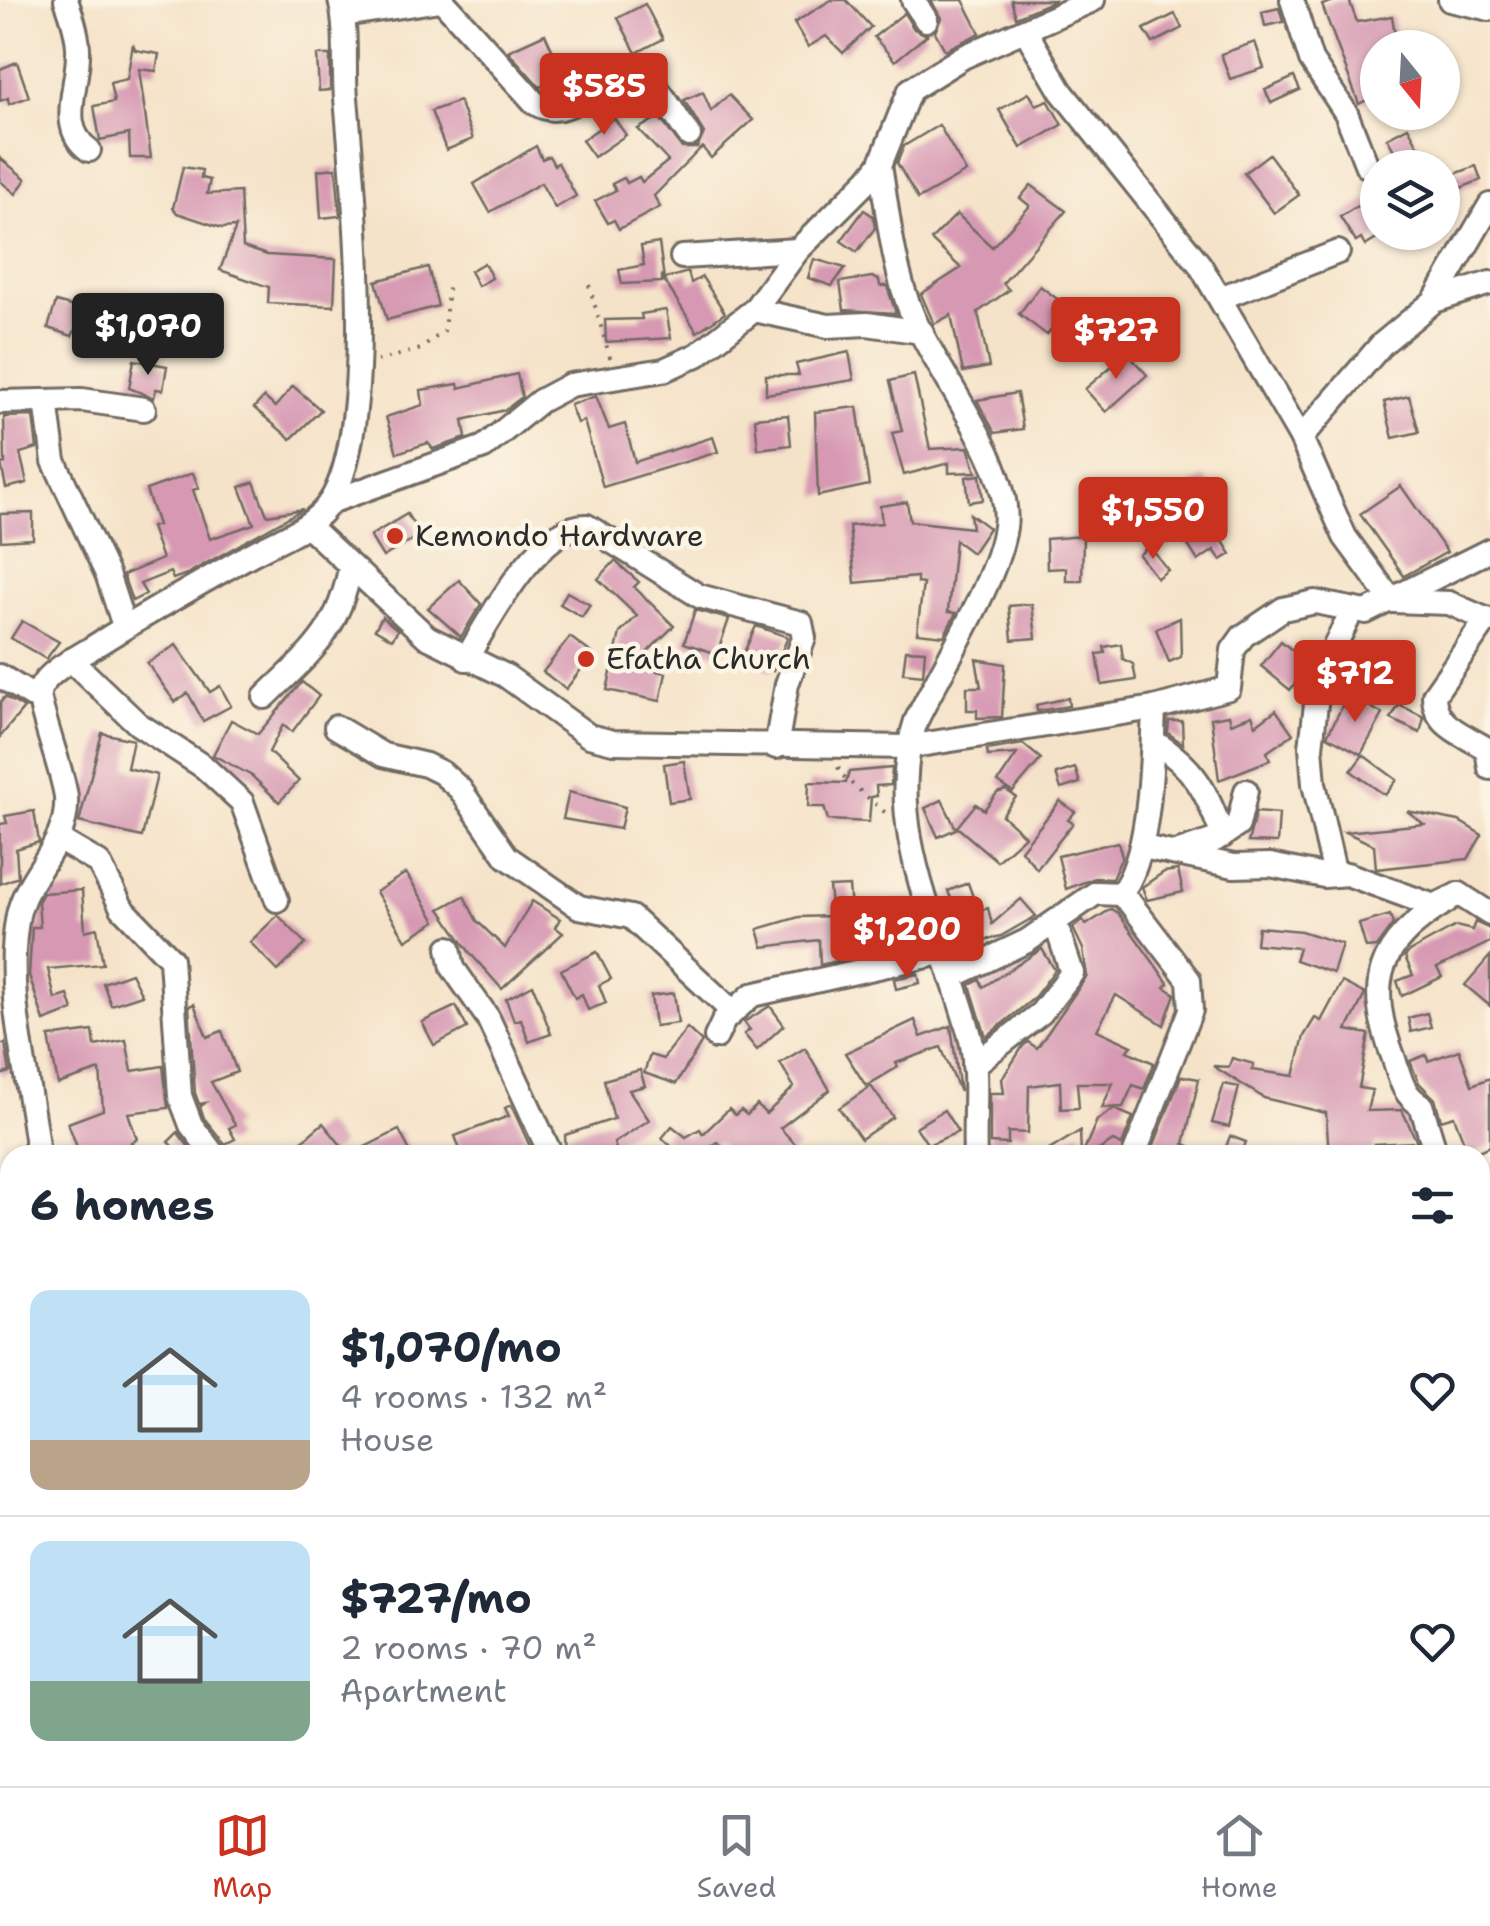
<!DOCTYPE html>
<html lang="en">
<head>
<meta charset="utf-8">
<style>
  body { margin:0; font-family:"Shantell Sans",sans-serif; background:#f2f2f3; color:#1f2937; height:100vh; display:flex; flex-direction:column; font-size:38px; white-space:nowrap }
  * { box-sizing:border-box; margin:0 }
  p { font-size:32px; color:#747a83 }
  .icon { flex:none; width:55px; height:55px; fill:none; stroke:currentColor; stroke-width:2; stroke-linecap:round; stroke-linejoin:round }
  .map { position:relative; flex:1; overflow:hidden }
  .sheet { position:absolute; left:0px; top:1145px; width:1490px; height:642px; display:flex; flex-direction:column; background:#fff; border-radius:30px 30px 0 0; box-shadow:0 2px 8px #0004 }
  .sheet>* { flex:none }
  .needle { width:65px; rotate:162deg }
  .fabs { position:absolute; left:1360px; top:30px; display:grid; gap:20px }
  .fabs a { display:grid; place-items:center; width:100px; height:100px; border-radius:50%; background:#fff; box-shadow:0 2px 8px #0004; font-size:50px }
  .price { position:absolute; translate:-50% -85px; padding:0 22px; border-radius:10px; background:#c8321e; color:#fff; font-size:32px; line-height:65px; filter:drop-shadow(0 2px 5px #0008) }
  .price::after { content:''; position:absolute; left:50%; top:60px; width:30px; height:22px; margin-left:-15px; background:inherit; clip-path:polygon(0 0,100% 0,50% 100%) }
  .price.current { background:#222; color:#fff }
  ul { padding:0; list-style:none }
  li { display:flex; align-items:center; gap:30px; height:250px; padding:0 30px }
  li+li { border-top:2px solid #e0e1e3 }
  li span { display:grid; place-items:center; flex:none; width:280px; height:200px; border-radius:20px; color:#555 }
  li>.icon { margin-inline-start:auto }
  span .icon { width:120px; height:120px; fill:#fffc; stroke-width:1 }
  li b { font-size:42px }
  h2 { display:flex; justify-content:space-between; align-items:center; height:120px; padding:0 30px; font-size:42px }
  .dock { display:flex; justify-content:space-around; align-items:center; height:140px; border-top:2px solid #e0e1e3; background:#fff; font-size:28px; color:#747a83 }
  .dock a { display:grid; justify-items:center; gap:5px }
  .dock .current { color:#c8321e }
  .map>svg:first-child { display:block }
  .building { fill:#d698b2 }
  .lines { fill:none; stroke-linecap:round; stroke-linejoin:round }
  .minor-casing { stroke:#726b62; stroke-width:28 }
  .path { stroke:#726b62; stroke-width:4; stroke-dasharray:2.5 8; stroke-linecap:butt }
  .minor { stroke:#fff; stroke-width:22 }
  .poi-dot { fill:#c8321e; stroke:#fcf5e5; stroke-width:4 }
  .labels { text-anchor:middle; stroke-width:9; stroke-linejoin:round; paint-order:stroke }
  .poi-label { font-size:30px; fill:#2b2b2b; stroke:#fcf5e5; text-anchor:start }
</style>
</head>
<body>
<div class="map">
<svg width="1490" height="1786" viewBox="0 0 1490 1786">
  <rect width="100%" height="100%" fill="#fcf5e5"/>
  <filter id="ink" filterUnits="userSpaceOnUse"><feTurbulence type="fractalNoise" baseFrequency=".01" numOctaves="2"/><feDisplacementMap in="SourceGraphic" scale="20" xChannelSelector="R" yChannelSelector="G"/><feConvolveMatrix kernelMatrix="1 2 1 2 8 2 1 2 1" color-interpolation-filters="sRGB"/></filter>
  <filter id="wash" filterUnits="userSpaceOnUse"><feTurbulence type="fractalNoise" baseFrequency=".0048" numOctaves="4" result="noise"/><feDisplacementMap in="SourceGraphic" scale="40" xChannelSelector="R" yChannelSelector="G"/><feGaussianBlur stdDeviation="2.25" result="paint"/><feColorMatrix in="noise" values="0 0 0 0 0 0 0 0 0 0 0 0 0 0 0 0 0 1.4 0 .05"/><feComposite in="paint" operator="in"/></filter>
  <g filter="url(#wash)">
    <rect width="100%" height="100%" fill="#f5e3c9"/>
    <g id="blocks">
      <g class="building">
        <polygon points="831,0 846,0 871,27 843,53 826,36 808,47 794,23"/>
        <polygon points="931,0 963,0 980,33 945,50 935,32 941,18"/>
        <polygon points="1011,0 1056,0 1016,17"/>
        <polygon points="1337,0 1349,0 1357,22 1392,16 1397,48 1378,48 1378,94 1359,104 1322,5"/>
        <polygon points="645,4 663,39 636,53 618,18"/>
        <polygon points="1279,8 1283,22 1265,26 1262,12"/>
        <polygon points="904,13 914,29 927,35 895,61 874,37"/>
        <polygon points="1175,14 1182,28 1153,43 1144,29"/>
        <polygon points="545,34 564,76 540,87 508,51"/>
        <polygon points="1255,42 1264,68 1230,79 1221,54"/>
        <polygon points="133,44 135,50 159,54 156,71 139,69 151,158 130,158 129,134 100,140 94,106 114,102 110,83 127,79"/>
        <polygon points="317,55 330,55 330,90 319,91"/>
        <polygon points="17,62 29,97 9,104 8,98 0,101 0,69"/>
        <polygon points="1294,77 1300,90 1271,103 1265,90"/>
        <polygon points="703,92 711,111 729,95 753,120 711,158 702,147 654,196 660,207 619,229 614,220 608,223 595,201 616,190 612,184 624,178 627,183 639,177 642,182 668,161 638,129 659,117 682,148 697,148 704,133 684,100"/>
        <polygon points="1029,93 1036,105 1048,100 1062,125 1021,148 999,110"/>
        <polygon points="459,101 473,139 446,150 431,111"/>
        <polygon points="614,118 626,135 594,157 582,140"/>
        <polygon points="939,125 966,172 918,199 897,163 904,146"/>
        <polygon points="1408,127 1423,154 1403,166 1387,138"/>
        <polygon points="536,146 542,159 549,156 554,165 558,163 576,196 555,208 541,183 490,212 474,184"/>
        <polygon points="1269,154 1299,195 1274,213 1244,173"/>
        <polygon points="0,158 26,179 16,194 0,181"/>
        <polygon points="1476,166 1481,180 1458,189 1452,175"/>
        <polygon points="183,167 202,170 201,178 210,180 207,194 240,192 243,247 267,255 336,259 334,306 268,303 269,287 220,270 236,227 222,228 177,213 173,208"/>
        <polygon points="336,168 340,216 321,218 318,170"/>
        <polygon points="1031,185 1066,211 1003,283 1009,290 978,312 989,367 963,372 951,315 934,324 921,294 961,268 931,240 957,214 992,247 1030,206 1020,198"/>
        <polygon points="1367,200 1378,216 1378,238 1365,246 1361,239 1356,242 1340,217"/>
        <polygon points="864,210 873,216 875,228 857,252 841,241"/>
        <polygon points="659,243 664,279 688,272 691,283 702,277 725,313 697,332 662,277 662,282 622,284 619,270 644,265 641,246"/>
        <polygon points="814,259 845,268 832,286 808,278"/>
        <polygon points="484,263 492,278 478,286 470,271"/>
        <polygon points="428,267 438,306 387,320 376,281"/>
        <polygon points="872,277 879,280 880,286 887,286 896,313 844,310 840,282"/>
        <polygon points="1040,286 1068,307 1047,335 1019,314"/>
        <polygon points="56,302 78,308 76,314 82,316 72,336 48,328"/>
        <polygon points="666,310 671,338 606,342 605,320 642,319 641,314"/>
        <polygon points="849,352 854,380 766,394 766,375 799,375 796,364"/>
        <polygon points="1127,353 1147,375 1106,412 1085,389"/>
        <polygon points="134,360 167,366 163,390 156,389 154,398 129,388"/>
        <polygon points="517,374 522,397 505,410 463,420 466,438 433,449 428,443 397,453 386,417 423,405 421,390 458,384 459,388"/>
        <polygon points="914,375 930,449 968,447 976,472 949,473 949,463 904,475 892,433 902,431 890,381"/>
        <polygon points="293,386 321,410 291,439 254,408 264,397 275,407"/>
        <polygon points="1017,393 1023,429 995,433 977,400"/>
        <polygon points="596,396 609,429 625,424 635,462 713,437 718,452 603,487 584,421 577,423 570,405"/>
        <polygon points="1409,396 1419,432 1393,438 1384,402"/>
        <polygon points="857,407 869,485 818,496 815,412"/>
        <polygon points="788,415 791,445 758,449 755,418"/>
        <polygon points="33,416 37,448 20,453 27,483 6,488 1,464 5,463 4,417"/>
        <polygon points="193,473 199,488 193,490 210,539 254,524 240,487 254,482 267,515 303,509 187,574 173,579 170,572 140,584 146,594 132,601 123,575 162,559 151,527 158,525 146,490"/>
        <polygon points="980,475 983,500 969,502 966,477"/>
        <polygon points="1204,477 1220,500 1204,511 1231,554 1221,560 1214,550 1198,561 1184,539 1200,530 1177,496"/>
        <polygon points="1401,486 1447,552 1404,576 1360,514"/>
        <polygon points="907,502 910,521 972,528 970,514 989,528 972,553 955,540 948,612 956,613 944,636 917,633 923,584 917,583 917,577 855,583 849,526 882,523 880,506"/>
        <polygon points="33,513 33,539 1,541 0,514"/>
        <polygon points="407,514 420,535 383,557 370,536"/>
        <polygon points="1083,536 1082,581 1066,581 1066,568 1047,569 1046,539"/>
        <polygon points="1149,546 1168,570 1157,578 1139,555"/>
        <polygon points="615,561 639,582 634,587 674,626 633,666 666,673 660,701 607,690 620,633 637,616 598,579"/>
        <polygon points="459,580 481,604 461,637 428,608"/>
        <polygon points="567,592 590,605 582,617 560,604"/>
        <polygon points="1032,604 1036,638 1012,640 1009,606"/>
        <polygon points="695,610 729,619 717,654 684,643"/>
        <polygon points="382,617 398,630 392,639 375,629"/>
        <polygon points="1180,618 1181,657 1169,662 1156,629"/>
        <polygon points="22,621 59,642 46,659 11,638"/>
        <polygon points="756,626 788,637 773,671 742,657"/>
        <polygon points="570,637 593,654 566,689 543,672"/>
        <polygon points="1281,641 1309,664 1290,690 1261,666"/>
        <polygon points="1121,644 1123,659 1133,664 1136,680 1102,685 1097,654 1105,653 1104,647"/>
        <polygon points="176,645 210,692 220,686 231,706 203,721 188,693 175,702 147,663"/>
        <polygon points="906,650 925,651 923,675 903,673"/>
        <polygon points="976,659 1005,664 1002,717 977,718 977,710 967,710 967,687 981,687"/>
        <polygon points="302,682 319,696 292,732 283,725 269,752 299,781 279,802 252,776 213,755 231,720 258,734"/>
        <polygon points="1348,695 1383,714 1361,754 1327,736"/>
        <polygon points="5,697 24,708 0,737 0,703"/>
        <polygon points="1068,698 1069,706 1037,711 1036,705"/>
        <polygon points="1399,705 1424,717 1420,733 1391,719"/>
        <polygon points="1276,710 1293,734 1267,752 1270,760 1219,780 1211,718 1229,715 1231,723 1252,715 1256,725"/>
        <polygon points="1169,721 1182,721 1183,744 1168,733"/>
        <polygon points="102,733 133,740 127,768 157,775 142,837 79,822"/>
        <polygon points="1023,744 1041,759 1013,792 998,782 1017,754 988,756 987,750"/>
        <polygon points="1363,755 1397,780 1385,795 1351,771"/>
        <polygon points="684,761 690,799 669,802 664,764"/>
        <polygon points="892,768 891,785 876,786 877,796 871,797 869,822 828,820 824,807 808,807 809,782 846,783 849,772"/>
        <polygon points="1075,768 1080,783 1061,789 1056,774"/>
        <polygon points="1006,790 1016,797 1002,815 1025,836 997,861 957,827 976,804 984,810 997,793"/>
        <polygon points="569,792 625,807 620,829 563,819"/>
        <polygon points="942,800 956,829 938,837 925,808"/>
        <polygon points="1060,801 1075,812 1068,820 1073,823 1037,869 1021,850"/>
        <polygon points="34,811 39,842 16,849 18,877 0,884 0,824 7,823 5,816"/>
        <polygon points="1407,811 1459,821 1482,835 1468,859 1376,869 1374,845 1345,832 1424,824"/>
        <polygon points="1256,812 1279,814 1277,843 1248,842"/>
        <polygon points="1118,842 1122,857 1112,879 1095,878 1066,889 1058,856"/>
        <polygon points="1178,870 1183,892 1147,900 1142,887 1164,872"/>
        <polygon points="406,873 436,921 406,940 376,892"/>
        <polygon points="968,883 978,911 988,908 992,924 1021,899 1036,916 1001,936 957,947 947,918 958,916 948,891"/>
        <polygon points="849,886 851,910 856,909 858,956 820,965 819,940 763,947 758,929 799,917 832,916 829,887"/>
        <polygon points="82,890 85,931 97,928 103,964 48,969 55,999 68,995 73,1010 44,1021 29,975 32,927 40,927 38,902 43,893"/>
        <polygon points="464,896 477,921 505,948 532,901 560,919 555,927 563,933 502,989 470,953 440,909"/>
        <polygon points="910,898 923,942 881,951 872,906"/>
        <polygon points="1111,909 1118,913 1168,983 1165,987 1175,994 1164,1025 1116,995 1097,1030 1132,1046 1127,1051 1154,1063 1144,1089 1133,1085 1123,1107 1102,1108 1113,1083 1077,1083 1079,1108 1061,1109 1060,1082 1029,1086 1028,1133 1008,1132 1008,1144 990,1143 990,1093 1004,1093 1002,1079 1023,1046 1028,1042 1037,1048 1087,976 1083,949 1073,928 1083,920 1086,925"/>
        <polygon points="278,915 306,944 278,971 250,942"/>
        <polygon points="1390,915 1393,924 1376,947 1366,948 1359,924"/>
        <polygon points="1475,922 1490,929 1490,942 1437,968 1442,977 1402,996 1397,981 1413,975 1405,957 1409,952 1456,926 1472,930"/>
        <polygon points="1258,927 1301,931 1342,944 1333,973 1295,960 1299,948 1256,944"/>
        <polygon points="1042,949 1055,970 1033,999 986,1037 970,985 980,980 983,987"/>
        <polygon points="597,952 611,979 599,985 606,1003 588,1010 582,994 575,998 561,970"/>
        <polygon points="1490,956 1490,1006 1465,985"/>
        <polygon points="131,973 142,995 111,1005 103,983"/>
        <polygon points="918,974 920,983 896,989 894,979"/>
        <polygon points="1342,982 1365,994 1347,1030 1369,1034 1359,1088 1372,1090 1367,1111 1402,1110 1417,1142 1374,1144 1374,1155 1329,1155 1326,1113 1264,1098 1213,1066 1229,1067 1232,1058 1254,1064 1252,1070 1294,1076 1304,1036 1315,1018 1321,1021"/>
        <polygon points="533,985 551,1034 529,1042 521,1019 514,1021 506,999"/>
        <polygon points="674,993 678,1023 655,1026 651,996"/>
        <polygon points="194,1004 207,1037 222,1031 237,1072 211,1082 235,1125 229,1128 235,1139 225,1144 204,1118 200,1107 205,1103 199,1104 195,1093 189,1006"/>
        <polygon points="456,1006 467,1028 434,1045 422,1022"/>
        <polygon points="770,1006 784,1025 757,1050 744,1034 750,1030 744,1022"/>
        <polygon points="1427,1013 1431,1027 1411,1032 1408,1018"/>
        <polygon points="915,1020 921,1037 951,1026 960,1092 941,1047 896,1063 898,1067 866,1086 845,1053"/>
        <polygon points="687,1028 702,1042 676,1084 644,1073 650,1055 663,1059"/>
        <polygon points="93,1031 95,1046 126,1040 132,1071 163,1066 168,1108 128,1113 137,1139 131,1142 136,1155 80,1155 68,1123 103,1110 100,1070 58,1084 49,1037"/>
        <polygon points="5,1043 10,1072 0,1075 0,1045"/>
        <polygon points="805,1048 830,1090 780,1128 798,1147 790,1155 730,1155 718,1142 696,1155 661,1155 671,1146 662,1138 672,1126 686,1137 700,1129 703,1134 729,1109 735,1115 741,1110 747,1115 757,1105 766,1114 794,1087 780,1063"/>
        <polygon points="1459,1050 1472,1085 1490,1078 1490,1146 1469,1155 1454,1116 1441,1120 1435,1099 1419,1083 1410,1061 1426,1055 1428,1061"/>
        <polygon points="640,1070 645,1086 629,1090 649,1120 614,1143 618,1155 566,1155 565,1135 614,1119 604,1080"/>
        <polygon points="1181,1076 1199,1079 1184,1144 1209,1155 1150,1155"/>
        <polygon points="1224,1084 1239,1087 1229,1127 1212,1123"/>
        <polygon points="871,1086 893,1117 861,1139 839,1108"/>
        <polygon points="511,1105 534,1155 462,1155 455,1136 509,1116 505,1108"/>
        <polygon points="1114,1109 1133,1117 1122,1145 1113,1141 1091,1155 1082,1155 1097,1120"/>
        <polygon points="944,1110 958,1132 928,1145 916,1127"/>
        <polygon points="323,1123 341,1145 329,1155 286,1155"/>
        <polygon points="399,1130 412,1155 349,1155"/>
        <polygon points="1080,1131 1081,1155 1041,1155"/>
        <polygon points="178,1132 179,1134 195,1155 181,1155 168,1142"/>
        <polygon points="1230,1136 1246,1142 1241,1155 1223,1155"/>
      </g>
    </g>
  </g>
  <g filter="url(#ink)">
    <use href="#blocks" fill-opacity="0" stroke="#726b62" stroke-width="2.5"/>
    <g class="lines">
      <g class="minor-casing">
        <g id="minor">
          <path d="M66 0C72 16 79 37 78 54 78 88 57 127 89 150"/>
          <path d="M442 0 535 103C578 131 611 49 647 78 663 92 676 118 689 135"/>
          <polyline points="913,0 926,20"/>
          <polyline points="1292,0 1311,60 1346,113 1367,166"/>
          <polyline points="1450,0 1490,9"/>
          <polyline points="344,15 440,0"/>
          <polyline points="1025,30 1061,91 1200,265 1301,438 1345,537 1392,601 1449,603 1490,621"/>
          <path d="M880 165C888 213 893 268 912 314 936 372 1014 467 1005 527 998 579 941 669 916 721 880 829 945 937 971 1040 979 1074 973 1119 975 1155"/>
          <polyline points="682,257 798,250"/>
          <polyline points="1220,298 1338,252"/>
          <polyline points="1434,301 1490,283"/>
          <polyline points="754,310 828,326 867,324 922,332"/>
          <polyline points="46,401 54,461 107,574 124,626"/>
          <polyline points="0,402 82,400 144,409"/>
          <polyline points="1301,438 1382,344 1434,301 1490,205"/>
          <polyline points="330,502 484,447 540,401 570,385 664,370 697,355 754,310 798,250 869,179 880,165 910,90 963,57 1093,0"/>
          <polyline points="307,525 427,637 506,676 589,736 613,742 907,747 1154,708 1229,688 1233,650 1243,636 1283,609 1315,602 1366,612 1490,550"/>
          <path d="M1487 619 1434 695C1434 727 1464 734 1487 749L1490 768"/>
          <path d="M466 659C488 623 538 524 587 526L699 596 801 623 804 638 787 684 776 747"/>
          <polyline points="71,660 138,724 204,767 242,802 277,900"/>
          <polyline points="0,676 39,700"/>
          <path d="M265 697C309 654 339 632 350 568"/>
          <polyline points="336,727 383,755 426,765 442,773 460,789 507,857 579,907 631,917 733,1012"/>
          <path d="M1153 741C1197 769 1205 790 1223 836"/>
          <polyline points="58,839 99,863 122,908 171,959 180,1096 191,1125 214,1155"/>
          <polyline points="1143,847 1234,866 1270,865 1324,876 1347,874 1434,906 1459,894"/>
          <polyline points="1179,852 1215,840 1238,825 1246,791"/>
          <polyline points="1335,875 1314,784 1311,747 1319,678 1352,611"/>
          <path d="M1120 894C1151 859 1152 756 1154 708"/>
          <polyline points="1459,894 1490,914"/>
          <polyline points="449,948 453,968 488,1018 551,1155"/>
          <polyline points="951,977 1027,941 1096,893 1120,894 1130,903 1189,980 1191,1010 1134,1155"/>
          <polyline points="716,1037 724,1020 752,995 941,953"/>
          <polyline points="974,1065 1041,1013 1072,973 1055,922"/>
          <path d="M1434 1147 1421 1105C1403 1095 1400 1078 1394 1059 1365 983 1376 944 1447 901"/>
          <path d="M38 1155C30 1077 3 994 18 915 27 873 69 845 66 798 65 776 35 701 40 689 48 672 72 660 87 651 140 617 195 586 250 555 273 542 302 532 321 513 382 455 353 181 346 98 343 65 348 32 340 0"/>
          <polyline points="0,1551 10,1533"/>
          <polyline points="359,1778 362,1786"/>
          <polyline points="657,1778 658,1786"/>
          <polyline points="884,1778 893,1786"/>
          <polyline points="1163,1778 1195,1786"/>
          <polyline points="79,1786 90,1778"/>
          <polyline points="736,1786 747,1778"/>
        </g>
      </g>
      <g class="path">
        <polyline points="589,285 611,361"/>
        <polyline points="377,361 421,349 444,331 449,280"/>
        <polyline points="838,767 843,776 888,815"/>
      </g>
      <use href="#minor" class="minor"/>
    </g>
  </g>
  <g class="poi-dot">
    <circle cx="395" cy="536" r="10"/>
    <circle cx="586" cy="659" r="10"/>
  </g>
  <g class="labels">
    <g class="poi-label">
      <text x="415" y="546">Kemondo Hardware</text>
      <text x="606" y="669">Efatha Church</text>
    </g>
  </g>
</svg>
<div class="fabs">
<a><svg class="needle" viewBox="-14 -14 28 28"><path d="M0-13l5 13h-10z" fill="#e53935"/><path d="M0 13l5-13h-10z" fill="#747a83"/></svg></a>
<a><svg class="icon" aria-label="layers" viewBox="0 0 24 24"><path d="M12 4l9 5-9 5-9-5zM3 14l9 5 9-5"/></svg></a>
</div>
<b class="price" style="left:604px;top:138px">$585</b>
<b class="price current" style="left:148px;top:378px">$1,070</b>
<b class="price" style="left:1116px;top:382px">$727</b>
<b class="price" style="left:1153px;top:562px">$1,550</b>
<b class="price" style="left:1355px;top:725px">$712</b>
<b class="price" style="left:907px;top:981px">$1,200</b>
<section class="sheet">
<h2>6 homes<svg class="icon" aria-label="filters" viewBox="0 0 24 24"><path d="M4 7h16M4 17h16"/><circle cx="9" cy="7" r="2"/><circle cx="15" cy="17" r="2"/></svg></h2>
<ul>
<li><span style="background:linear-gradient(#bfe0f5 75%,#b9a48a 0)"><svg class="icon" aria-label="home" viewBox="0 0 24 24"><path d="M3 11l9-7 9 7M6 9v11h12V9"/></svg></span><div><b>$1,070/mo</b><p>4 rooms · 132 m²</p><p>House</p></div><svg class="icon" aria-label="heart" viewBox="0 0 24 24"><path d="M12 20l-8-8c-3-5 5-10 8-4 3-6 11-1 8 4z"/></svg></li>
<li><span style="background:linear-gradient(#bfe0f5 70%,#7fa58c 0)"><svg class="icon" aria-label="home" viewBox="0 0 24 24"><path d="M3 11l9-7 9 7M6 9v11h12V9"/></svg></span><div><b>$727/mo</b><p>2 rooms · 70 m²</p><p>Apartment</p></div><svg class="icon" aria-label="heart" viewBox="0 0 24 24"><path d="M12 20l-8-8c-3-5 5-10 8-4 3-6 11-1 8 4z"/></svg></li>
</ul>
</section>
</div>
<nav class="dock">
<a class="current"><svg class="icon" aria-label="map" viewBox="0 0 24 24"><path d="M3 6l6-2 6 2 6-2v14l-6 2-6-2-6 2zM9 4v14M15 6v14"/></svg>Map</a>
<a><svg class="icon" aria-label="saved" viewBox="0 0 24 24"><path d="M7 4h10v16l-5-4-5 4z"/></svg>Saved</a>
<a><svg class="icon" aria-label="home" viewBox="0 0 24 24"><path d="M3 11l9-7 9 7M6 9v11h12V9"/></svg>Home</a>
</nav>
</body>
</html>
